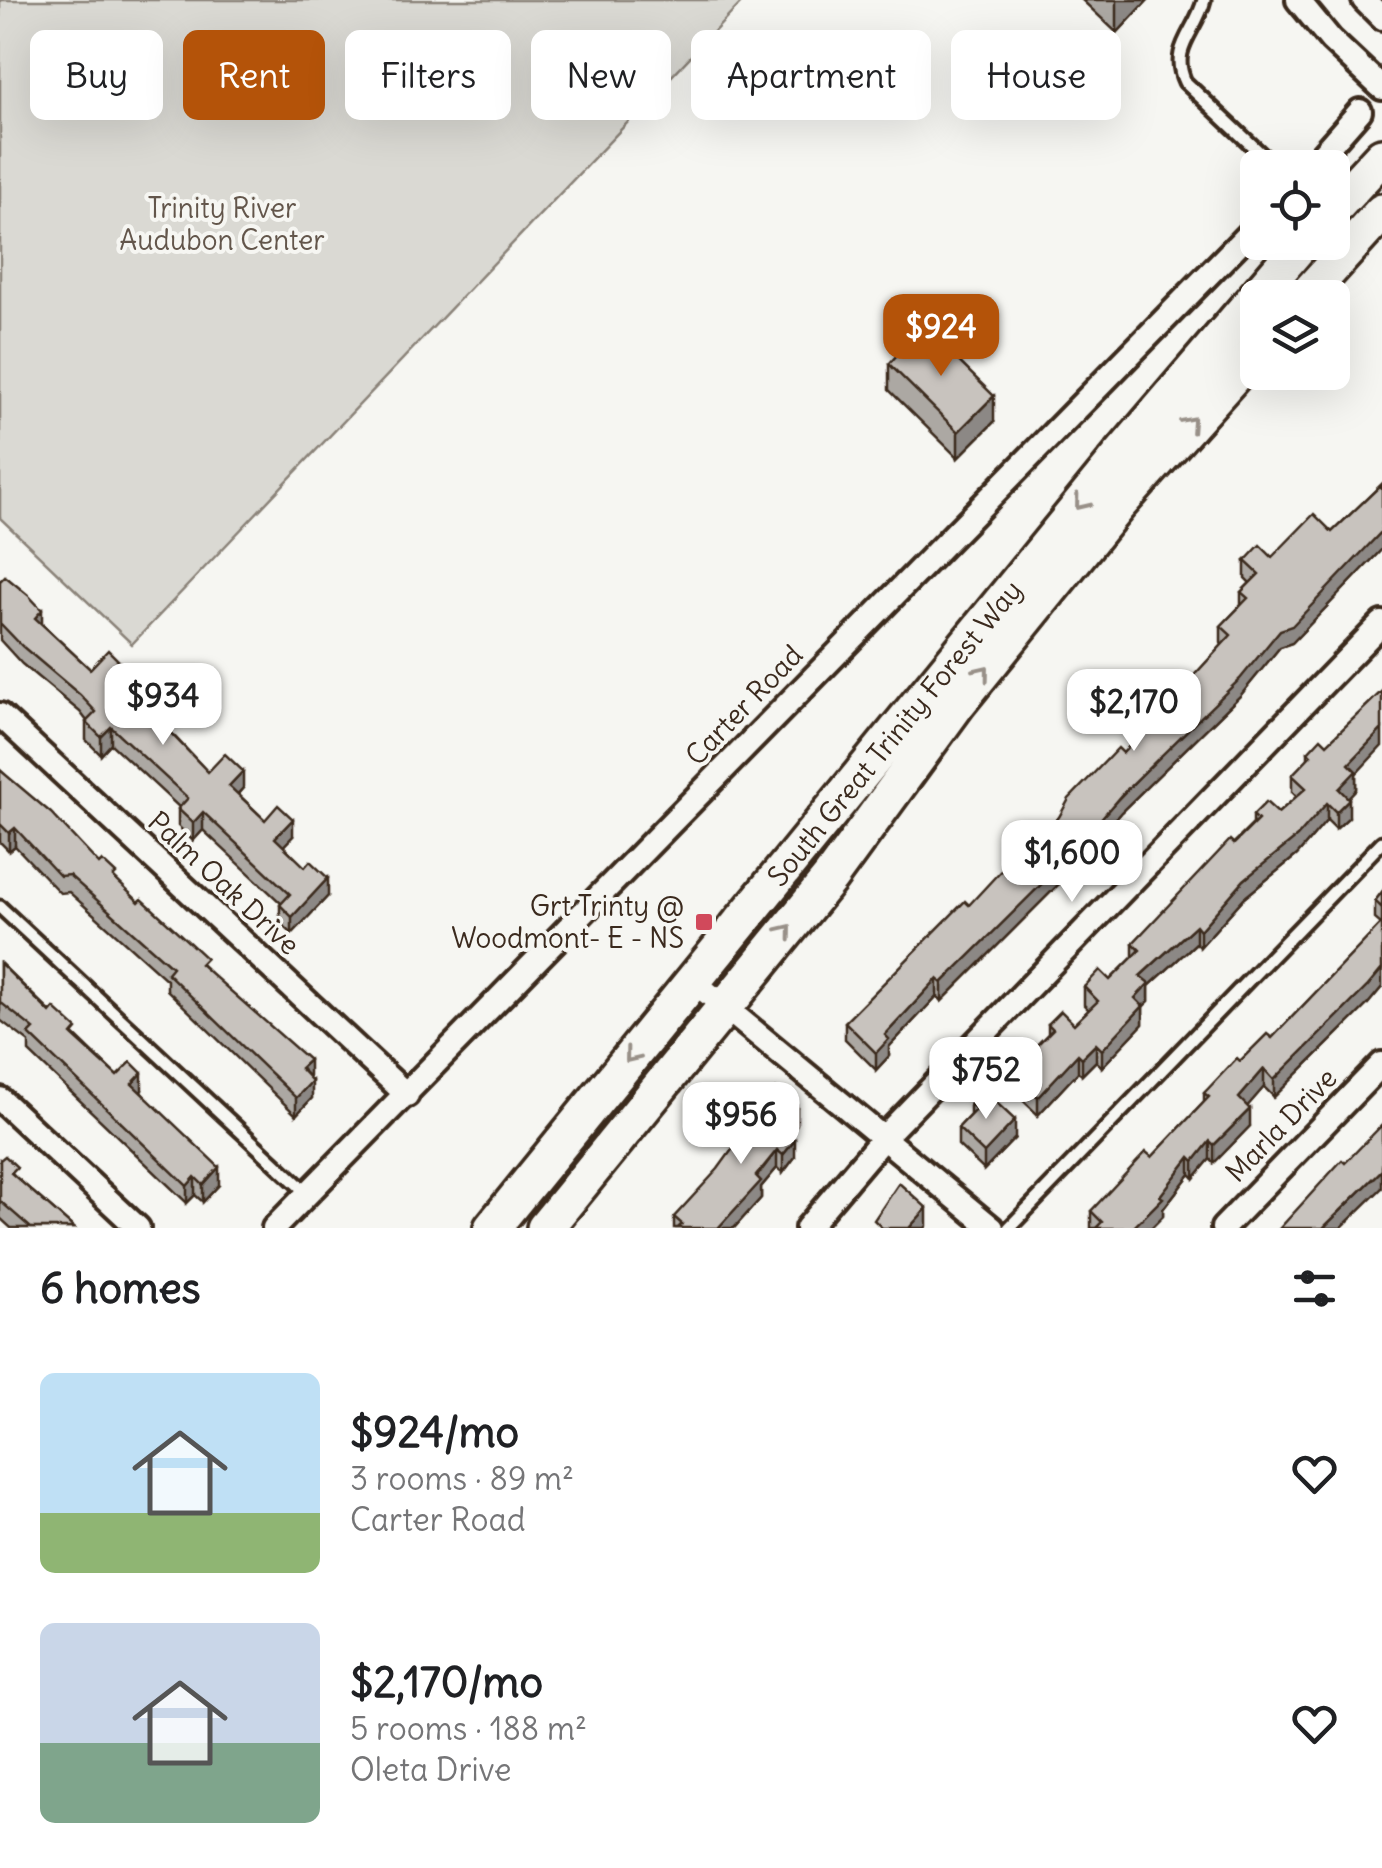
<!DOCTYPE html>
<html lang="en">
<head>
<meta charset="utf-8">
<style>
  body { margin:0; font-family:Delius,sans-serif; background:#f2f2f2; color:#202124; height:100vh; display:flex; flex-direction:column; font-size:38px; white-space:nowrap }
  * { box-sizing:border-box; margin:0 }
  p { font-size:32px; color:#757577 }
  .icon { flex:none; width:55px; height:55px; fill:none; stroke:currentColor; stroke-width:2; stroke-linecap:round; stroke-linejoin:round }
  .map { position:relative; height:1228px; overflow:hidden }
  .side { display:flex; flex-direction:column; background:#fff; flex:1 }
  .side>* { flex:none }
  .guide { position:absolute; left:30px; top:30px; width:1322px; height:90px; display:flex; gap:20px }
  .tools { position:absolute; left:1240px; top:150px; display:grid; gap:20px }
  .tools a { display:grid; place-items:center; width:110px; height:110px; border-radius:15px; background:#fff; box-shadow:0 10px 40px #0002; font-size:50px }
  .price { position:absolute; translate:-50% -85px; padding:0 22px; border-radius:20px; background:#fff; color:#222; font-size:32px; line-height:65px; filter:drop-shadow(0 2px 5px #0008) }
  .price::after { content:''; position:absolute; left:50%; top:60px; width:30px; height:22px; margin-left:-15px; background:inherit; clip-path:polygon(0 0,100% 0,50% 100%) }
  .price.selected { background:#b45309; color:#fff }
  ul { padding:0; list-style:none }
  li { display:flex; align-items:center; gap:30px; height:250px; padding:0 40px }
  li span { display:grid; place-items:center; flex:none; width:280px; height:200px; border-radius:15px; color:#555 }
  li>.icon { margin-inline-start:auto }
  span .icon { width:120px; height:120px; fill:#fffc; stroke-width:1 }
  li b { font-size:42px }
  h2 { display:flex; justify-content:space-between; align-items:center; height:120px; padding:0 40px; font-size:42px }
  .tag { padding:0 35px; border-radius:15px; background:#fff; box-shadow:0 10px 40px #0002; font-size:35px; line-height:90px }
  .tag.selected { background:#b45309; color:#fff }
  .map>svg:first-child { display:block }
  .green { fill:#dad9d3; stroke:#8a8278; stroke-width:2.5 }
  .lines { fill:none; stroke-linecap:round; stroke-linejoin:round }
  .lane-casing { stroke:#3b2a1e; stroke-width:19 }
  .street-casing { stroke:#3b2a1e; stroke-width:30 }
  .primary-casing { stroke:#3b2a1e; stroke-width:42 }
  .lane { stroke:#f6f6f2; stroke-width:11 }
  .street { stroke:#f6f6f2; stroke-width:22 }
  .primary { stroke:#f6f6f2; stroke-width:35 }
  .wall { fill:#aca8a3; stroke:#3b2a1e; stroke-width:2.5 }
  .shaded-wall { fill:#8c8885; stroke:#3b2a1e; stroke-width:2.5 }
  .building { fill:#c8c3be; stroke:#3b2a1e; stroke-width:2.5 }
  .oneway { stroke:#989088 }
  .poi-dot { fill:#d1495b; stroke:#f6f6f2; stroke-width:4 }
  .labels { text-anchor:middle; stroke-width:8; stroke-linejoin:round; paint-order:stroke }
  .park-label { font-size:28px; fill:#63564b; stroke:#f6f6f2 }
  .street-label { font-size:28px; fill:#3b2a1e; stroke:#f6f6f2 }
  .poi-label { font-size:28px; fill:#3b2a1e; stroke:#f6f6f2; text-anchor:end }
</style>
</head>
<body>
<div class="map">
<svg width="1382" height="1228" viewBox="0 0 1382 1228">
  <rect width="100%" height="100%" fill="#f6f6f2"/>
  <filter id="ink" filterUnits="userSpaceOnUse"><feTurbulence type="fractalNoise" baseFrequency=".01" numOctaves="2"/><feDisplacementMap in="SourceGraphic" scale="20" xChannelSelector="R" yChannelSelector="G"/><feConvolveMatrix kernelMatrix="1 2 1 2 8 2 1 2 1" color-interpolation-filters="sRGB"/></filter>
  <g filter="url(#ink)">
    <polygon class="green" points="0,0 744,0 132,644 0,518"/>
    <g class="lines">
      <g class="lane-casing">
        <g id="lane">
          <path d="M1204 0C1196 32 1169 48 1185 82L1276 168"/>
          <polyline points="0,907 308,1194"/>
          <polyline points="1009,1228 1382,842"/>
        </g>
      </g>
      <g class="street-casing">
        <g id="street">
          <polyline points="1298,0 1331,40 1382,88"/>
          <polyline points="1364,0 1382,18"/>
          <polyline points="1310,168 1360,111"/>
          <polyline points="0,715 407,1095"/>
          <polyline points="692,980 992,1228"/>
          <polyline points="0,1099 138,1228"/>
          <polyline points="274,1228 1258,224"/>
          <polyline points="807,1228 884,1137 1382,623"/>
          <polyline points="1223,1228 1382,1064"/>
        </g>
      </g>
      <g class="primary-casing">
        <g id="primary">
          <polyline points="1332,210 1382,156"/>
          <polyline points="1304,298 1382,212"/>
          <path id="s1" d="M492 1228 1121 455 1303 242"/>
          <polyline points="545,1228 830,878 957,704 1118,505 1258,348"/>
        </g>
      </g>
      <use href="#lane" class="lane"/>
      <use href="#street" class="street"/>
      <use href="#primary" class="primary"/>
    </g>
    <g class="wall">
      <polygon points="1082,0 1148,0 1117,33"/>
      <polygon points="889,364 994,422 958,458 889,390"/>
      <polygon points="1382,484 1382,549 1292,643 1280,647 1240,696 1121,812 1065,878 942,1001 937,996 889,1047 889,1056 876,1070 845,1039 845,1022 1011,866 1123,753 1222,645 1221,643 1221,626 1241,605 1241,592 1250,583 1245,578 1245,561 1272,557 1332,532"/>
      <polygon points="0,581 42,624 90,669 147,707 208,772 243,788 238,794 265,820 293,836 283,846 328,896 292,934 280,922 280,905 281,903 203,830 193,841 178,826 178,809 179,807 111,744 101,755 86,740 86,722 87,721 80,712 22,664 0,640"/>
      <polygon points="1308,752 1356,774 1356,789 1347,798 1349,817 1336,829 1327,820 1297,855 1244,898 1200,947 1196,943 1149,986 1149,1001 1143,1006 1143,1024 1102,1067 1096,1061 1082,1075 1078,1072 1038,1115 1007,1085 1007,1068 1025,1057 1048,1034 1048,1024 1074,1024 1089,1010 1084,1005 1084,987 1110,980 1133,957 1133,943 1253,824 1253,815 1278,813 1297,797 1292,792 1292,775 1308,759"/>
      <polygon points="0,770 206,969 309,1077 312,1098 296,1115 167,990 167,980 69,892 60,893 15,846 9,851 0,842"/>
      <polygon points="1382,892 1382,987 1367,1005 1274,1097 1264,1087 1247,1106 1250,1126 1214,1163 1210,1159 1194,1178 1190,1174 1163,1209 1163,1216 1151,1228 1091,1228 1091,1211 1152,1157 1204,1102 1204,1093 1240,1061 1272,1038 1381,924 1375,919 1375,901"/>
      <polygon points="0,963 117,1076 142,1090 141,1092 219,1185 203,1202 195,1195 187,1203 29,1052 29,1042 0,1020"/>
      <polygon points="970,1104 1015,1138 984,1170 958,1145 958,1128 970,1115"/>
      <polygon points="797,1124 790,1135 795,1157 783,1173 777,1168 761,1187 761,1198 734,1228 674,1228 674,1217"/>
      <polygon points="0,1160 17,1178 74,1228 11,1228 0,1218"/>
    </g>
    <g class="shaded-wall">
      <polygon points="1117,0 1148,0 1117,33"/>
      <polygon points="994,396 994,422 958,458 958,432"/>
      <polygon points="1382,531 1382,549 1292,643 1280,647 1240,696 1121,812 1065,878 942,1001 942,983 1280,630"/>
      <polygon points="42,610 42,628 35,618"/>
      <polygon points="147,689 147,707 138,716 138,699"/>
      <polygon points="111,727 111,744 101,755 101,737"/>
      <polygon points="1382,729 1382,746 1356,774 1356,789 1339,807 1339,789 1349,764"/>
      <polygon points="243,771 243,788 229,803 229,786"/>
      <polygon points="1349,799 1349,817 1336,829 1336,812"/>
      <polygon points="1327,803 1327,820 1297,855 1244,898 1200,947 1200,930 1244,880"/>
      <polygon points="203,812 203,830 193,841 193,823"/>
      <polygon points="293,819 293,836 275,855 275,838"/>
      <polygon points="15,828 15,846 9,851 9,833"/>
      <polygon points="328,878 328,896 292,934 292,917"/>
      <polygon points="1196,925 1196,943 1149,986 1149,1001 1135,1015 1135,998 1140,976"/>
      <polygon points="1382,969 1382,987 1367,1005 1274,1097 1274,1080"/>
      <polygon points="937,979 937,996 889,1047 889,1056 876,1070 876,1053 885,1035"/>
      <polygon points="1143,1006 1143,1024 1102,1067 1102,1050"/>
      <polygon points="1096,1044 1096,1061 1082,1075 1082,1058"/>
      <polygon points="1078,1054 1078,1072 1038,1115 1038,1097"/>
      <polygon points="309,1060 309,1077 300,1068"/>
      <polygon points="1264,1069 1264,1087 1239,1116 1239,1098"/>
      <polygon points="142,1073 142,1090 132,1101 132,1084"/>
      <polygon points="312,1081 312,1098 296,1115 296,1098"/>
      <polygon points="797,1107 797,1124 783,1146 783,1129"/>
      <polygon points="1250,1109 1250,1126 1214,1163 1214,1145"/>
      <polygon points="1015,1120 1015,1138 984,1170 984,1153"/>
      <polygon points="795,1140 795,1157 783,1173 783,1155"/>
      <polygon points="1210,1141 1210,1159 1194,1178 1194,1161"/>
      <polygon points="777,1150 777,1168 761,1187 761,1198 734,1228 718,1228"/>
      <polygon points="1190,1157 1190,1174 1163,1209 1163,1216 1151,1228 1133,1228"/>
      <polygon points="219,1167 219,1185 203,1202 203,1185"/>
      <polygon points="1382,1170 1382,1188 1341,1228 1323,1228"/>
      <polygon points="195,1177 195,1195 187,1203 187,1186"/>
      <polygon points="927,1208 927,1226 925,1228 909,1228"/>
    </g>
    <g class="building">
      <polygon points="923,326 994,396 958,432 889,364"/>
      <polygon points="1382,484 1382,531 1292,626 1280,630 1240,679 1121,795 1065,861 942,983 937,979 885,1035 889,1039 876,1053 845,1022 965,901 969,905 1008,863 1011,866 1059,817 1069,799 1118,748 1123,753 1231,635 1221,626 1248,598 1241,592 1259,574 1245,561 1260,545 1272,557 1314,514 1332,532"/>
      <polygon points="5,576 28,595 42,610 35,618 90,669 108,650 147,689 138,699 208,772 225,754 243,771 229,786 265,820 278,805 293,819 275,838 305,867 310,861 328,878 292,917 280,905 290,894 203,812 193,823 178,809 188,798 111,727 101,737 86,722 96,712 80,695 22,646 0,623 0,581"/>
      <polygon points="1382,691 1382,729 1349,764 1356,771 1339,789 1349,799 1336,812 1327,803 1297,837 1244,880 1200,930 1196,925 1140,976 1149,983 1135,998 1143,1006 1102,1050 1096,1044 1082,1058 1078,1054 1038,1097 1007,1068 1021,1054 1025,1057 1053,1029 1048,1024 1061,1011 1074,1024 1098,1001 1084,987 1100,970 1110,980 1140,950 1133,943 1230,840 1234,844 1258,820 1253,815 1266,802 1278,813 1306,788 1292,775 1311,755 1308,752 1321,738 1327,744"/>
      <polygon points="0,770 51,813 99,864 102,861 116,874 113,877 139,902 142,899 206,958 200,964 309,1060 300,1068 312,1081 296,1098 167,973 172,967 69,875 60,876 15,828 9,833 0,824"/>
      <polygon points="1382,892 1382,908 1375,901"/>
      <polygon points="1382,923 1382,969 1367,987 1274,1080 1264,1069 1239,1098 1250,1109 1214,1145 1210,1141 1194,1161 1190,1157 1160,1196 1163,1198 1133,1228 1096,1228 1102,1222 1091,1211 1146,1152 1152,1157 1209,1097 1204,1093 1237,1058 1240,1061 1267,1034 1272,1038"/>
      <polygon points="0,963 50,1013 54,1008 77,1029 72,1035 117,1076 131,1062 142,1073 132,1084 219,1167 203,1185 195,1177 187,1186 29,1034 34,1029 0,1002"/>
      <polygon points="776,1089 797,1107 783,1129 795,1140 783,1155 777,1150 756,1176 761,1181 718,1228 678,1228 682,1224 674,1217 718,1169"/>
      <polygon points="983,1090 1015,1120 984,1153 958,1128 976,1109 970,1104"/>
      <polygon points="1382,1125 1382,1170 1323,1228 1280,1228 1342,1160 1345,1163"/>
      <polygon points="5,1156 17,1167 11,1173 74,1228 31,1228 0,1201 0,1160"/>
      <polygon points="899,1183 927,1208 909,1228 882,1228 874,1220"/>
    </g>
    <defs><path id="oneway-chevron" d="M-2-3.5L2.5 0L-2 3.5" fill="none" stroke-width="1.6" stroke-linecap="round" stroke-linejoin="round" transform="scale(2.5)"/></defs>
    <g class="oneway">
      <use href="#oneway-chevron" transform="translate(1190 423) rotate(-48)"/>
      <use href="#oneway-chevron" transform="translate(1081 503) rotate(129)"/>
      <use href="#oneway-chevron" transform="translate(983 672) rotate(-51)"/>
      <use href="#oneway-chevron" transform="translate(786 931) rotate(-51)"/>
      <use href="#oneway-chevron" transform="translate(631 1056) rotate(129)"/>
    </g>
  </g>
  <rect class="poi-dot" x="694" y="912" width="20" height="20" rx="5"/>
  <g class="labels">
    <g class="park-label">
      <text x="222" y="218">Trinity River<tspan x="222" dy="32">Audubon Center</tspan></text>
    </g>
    <g class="street-label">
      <text transform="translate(744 705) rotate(-46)" y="10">Carter Road</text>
      <text dy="10" stroke="none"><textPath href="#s1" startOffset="638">South Great Trinity Forest Way</textPath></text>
      <text transform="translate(224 883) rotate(43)" y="10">Palm Oak Drive</text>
      <text transform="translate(1281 1125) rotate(-46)" y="10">Marla Drive</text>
    </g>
    <g class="poi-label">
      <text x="684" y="916">Grt Trinty @<tspan x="684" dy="32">Woodmont- E - NS</tspan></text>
    </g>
  </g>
</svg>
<div class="tools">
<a><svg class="icon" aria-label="locate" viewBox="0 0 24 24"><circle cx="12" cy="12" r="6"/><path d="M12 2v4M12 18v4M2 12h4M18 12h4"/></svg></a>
<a><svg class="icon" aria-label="layers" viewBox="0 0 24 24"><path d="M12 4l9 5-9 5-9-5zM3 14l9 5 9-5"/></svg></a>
</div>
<b class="price selected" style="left:941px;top:379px">$924</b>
<b class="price" style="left:163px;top:748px">$934</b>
<b class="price" style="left:1134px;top:754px">$2,170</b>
<b class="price" style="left:1072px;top:905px">$1,600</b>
<b class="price" style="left:986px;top:1122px">$752</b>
<b class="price" style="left:741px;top:1167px">$956</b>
<div class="guide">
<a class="tag">Buy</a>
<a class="tag selected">Rent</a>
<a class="tag">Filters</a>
<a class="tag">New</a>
<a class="tag">Apartment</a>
<a class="tag">House</a>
</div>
</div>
<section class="side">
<h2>6 homes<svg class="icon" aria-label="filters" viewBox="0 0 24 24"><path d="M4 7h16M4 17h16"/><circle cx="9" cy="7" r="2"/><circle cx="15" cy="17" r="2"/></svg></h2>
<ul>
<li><span style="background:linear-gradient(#bfe0f5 70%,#8fb573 0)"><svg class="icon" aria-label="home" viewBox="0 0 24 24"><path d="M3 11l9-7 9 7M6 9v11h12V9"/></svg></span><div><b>$924/mo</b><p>3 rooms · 89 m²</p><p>Carter Road</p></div><svg class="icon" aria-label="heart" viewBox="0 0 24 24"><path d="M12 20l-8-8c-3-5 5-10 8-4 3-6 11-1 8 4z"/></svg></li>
<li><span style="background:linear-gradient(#c9d6e8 60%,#7fa58c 0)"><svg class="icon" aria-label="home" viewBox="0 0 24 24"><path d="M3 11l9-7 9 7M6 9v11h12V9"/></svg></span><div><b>$2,170/mo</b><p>5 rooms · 188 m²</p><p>Oleta Drive</p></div><svg class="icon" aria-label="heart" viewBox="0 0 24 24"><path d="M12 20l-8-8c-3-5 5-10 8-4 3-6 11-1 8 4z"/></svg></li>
</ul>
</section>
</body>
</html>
